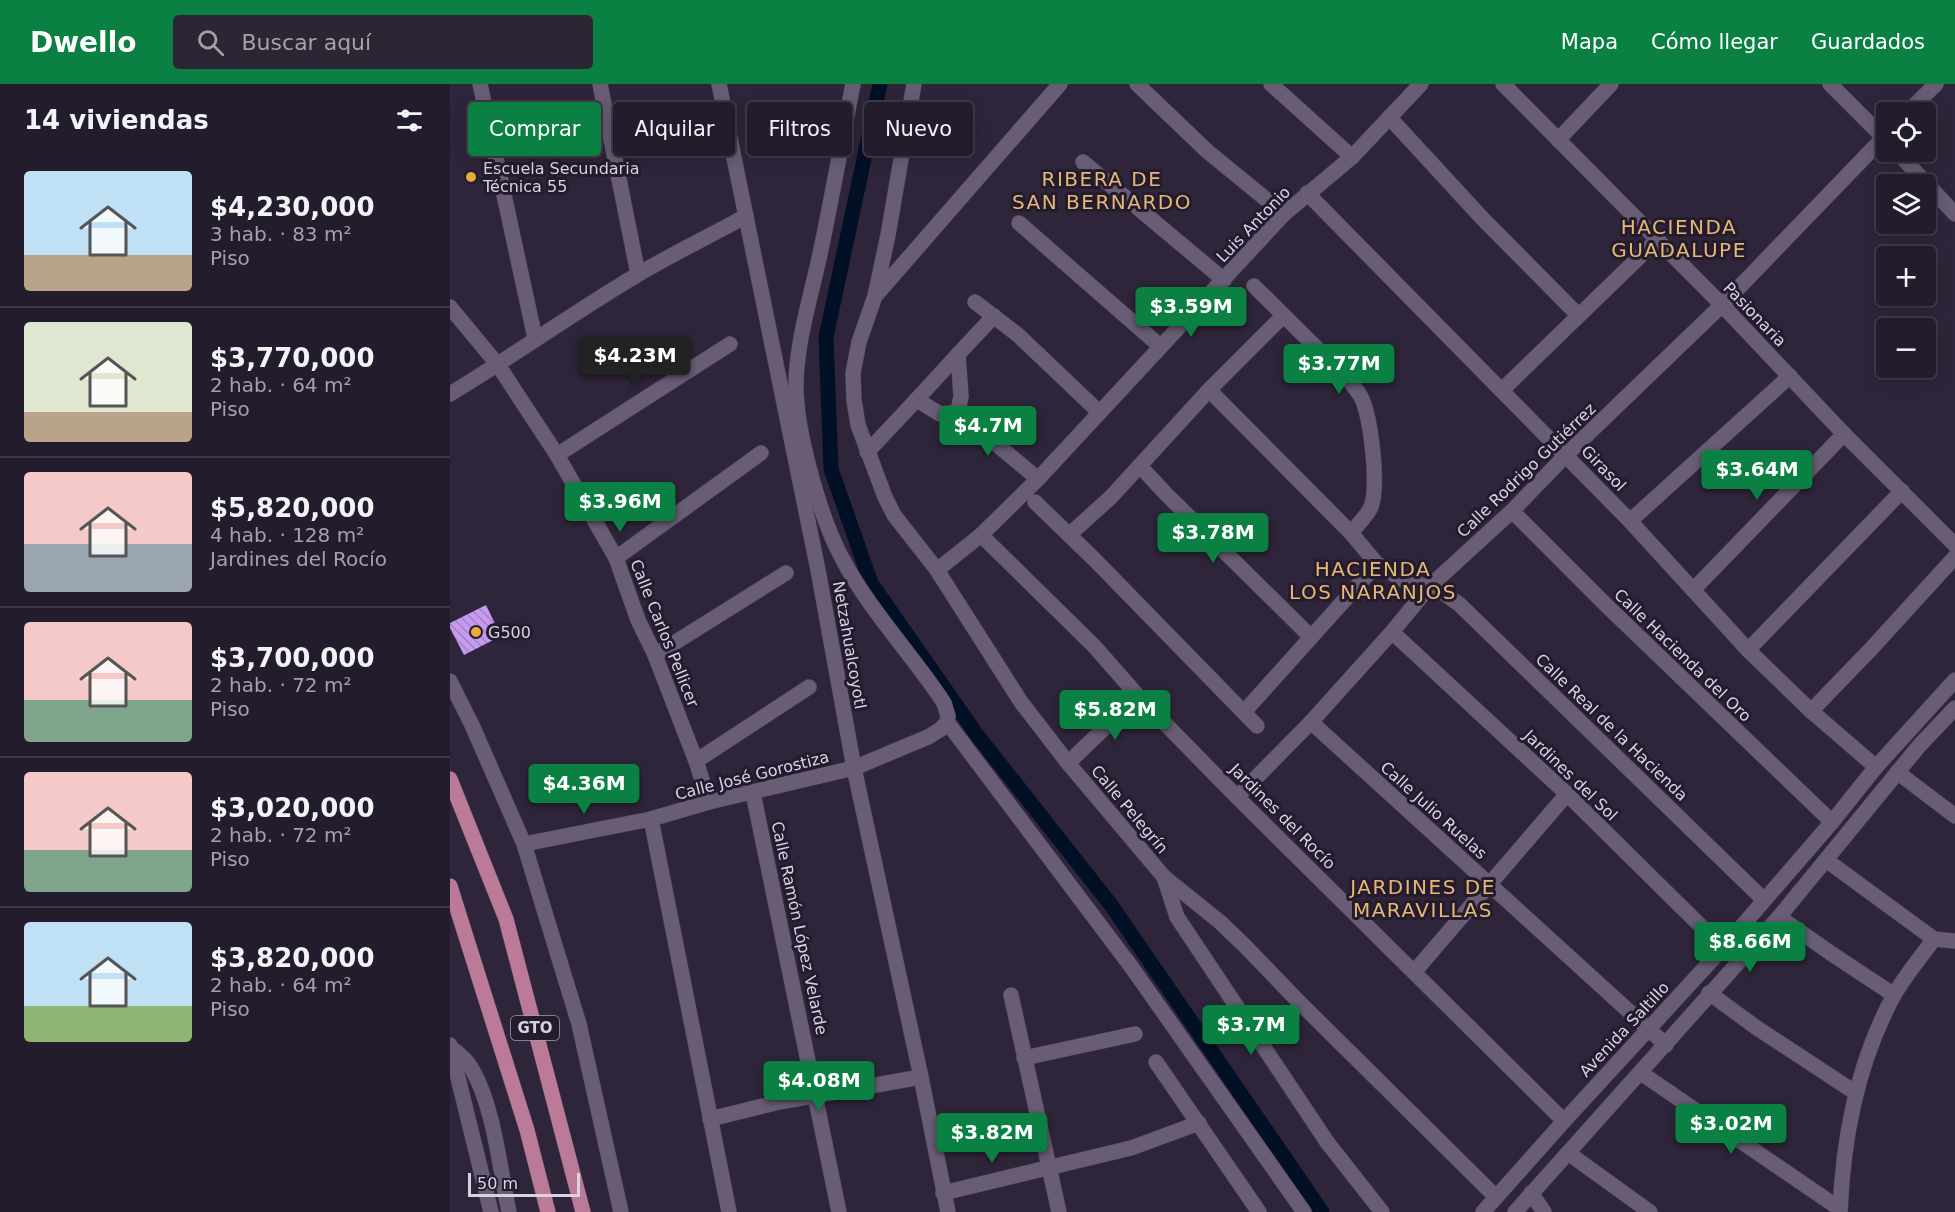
<!DOCTYPE html>
<html lang="es">
<head>
<meta charset="utf-8">
<style>
  body { margin:0; font-family:"DejaVu Sans",sans-serif; background:#2b2534; color:#f1f3f6; height:100vh; display:flex; flex-direction:column; font-size:22px; white-space:nowrap }
  * { box-sizing:border-box; margin:0 }
  p { font-size:20px; color:#a3a1a9 }
  .icon { flex:none; width:33px; height:33px; fill:none; stroke:currentColor; stroke-width:2; stroke-linecap:round; stroke-linejoin:round }
  .map { position:relative; flex:1; overflow:hidden }
  .sheet { display:flex; flex-direction:column; background:#231c2c; width:450px }
  .sheet>* { flex:none }
  .guide { position:absolute; left:18px; top:18px; width:570px; height:54px; display:flex; gap:12px }
  .buttons { position:absolute; left:1426px; top:18px; display:grid; gap:12px }
  .buttons a { display:grid; place-items:center; width:60px; height:60px; border-radius:6px; background:#231c2c; box-shadow:0 3px 15px #0003,0 0 0 2px #403a48; font-size:30px }
  .scale { position:absolute; left:18px; bottom:15px; width:112px; box-sizing:border-box; padding-left:6px; border:3px solid #d9d3e0; border-top:0; font-size:16px; line-height:21px; white-space:nowrap; color:#d9d3e0; -webkit-text-stroke:4px #251b2f; paint-order:stroke }
  .price { position:absolute; translate:-50% -51px; padding:0 14px; border-radius:6px; background:#0b8043; color:#fff; font-size:20px; line-height:39px; filter:drop-shadow(0 2px 3px #0008) }
  .price::after { content:''; position:absolute; left:50%; top:36px; width:18px; height:14px; margin-left:-9px; background:inherit; clip-path:polygon(0 0,100% 0,50% 100%) }
  .price.active { background:#222; color:#fff }
  ul { padding:0; list-style:none }
  li { display:flex; align-items:center; gap:18px; height:150px; padding:0 24px }
  li+li { border-top:2px solid #403a48 }
  li span { display:grid; place-items:center; flex:none; width:168px; height:120px; border-radius:6px; color:#555 }
  li>.icon { margin-inline-start:auto }
  span .icon { width:72px; height:72px; fill:#fffc; stroke-width:1 }
  li b { font-size:26px }
  h2 { display:flex; justify-content:space-between; align-items:center; height:72px; padding:0 24px; font-size:26px }
  .pill { padding:0 21px; border-radius:6px; background:#231c2c; box-shadow:0 3px 15px #0003,0 0 0 2px #403a48; font-size:21px; line-height:54px }
  .pill.active { background:#0b8043; color:#fff }
  header { display:flex; align-items:center; gap:36px; box-sizing:border-box; height:84px; padding:0 30px; background:#0b8043; color:#fff }
  header strong { font-size:28px }
  nav { display:flex; gap:33px; margin-inline-start:auto; font-size:21px }
  .search { width:420px; height:54px; background:#2b2534; display:flex; align-items:center; gap:15px; box-sizing:border-box; padding:0 21px; border-radius:6px; color:#a3a1a9; font-size:22px }
  main { display:flex; flex:1; min-height:0 }
  .map>svg:first-child { display:block }
  .lines { fill:none; stroke-linecap:round; stroke-linejoin:round }
  .canal { stroke:#021026; stroke-width:15 }
  .building { fill:url(#building-back-hatch) }
  .minor-casing { stroke:#494152; stroke-width:16 }
  .tertiary-casing { stroke:#494152; stroke-width:16 }
  .primary-casing { stroke:#494152; stroke-width:16 }
  .minor { stroke:#685d74; stroke-width:15 }
  .tertiary { stroke:#685d74; stroke-width:15 }
  .primary { stroke:#bb7a97; stroke-width:15 }
  .poi-dot { fill:#ebaa39; stroke:#251b2f; stroke-width:2 }
  .labels { text-anchor:middle; stroke-width:6; stroke-linejoin:round; paint-order:stroke }
  .shield { fill:#251b2f; stroke:#a39cab; stroke-width:1.5 }
  .shield-label { font-size:15px; font-weight:bold; fill:#d9d3e0 }
  .poi-label { font-size:16px; fill:#d9d3e0; stroke:#251b2f; text-anchor:start }
  .street-label { font-size:16px; fill:#d9d3e0; stroke:#251b2f }
  .quarter-label { font-size:20px; letter-spacing:1.5px; fill:#e5b874; stroke:#251b2f }
</style>
</head>
<body>
<header>
<strong>Dwello</strong>
<div class="search"><svg class="icon" aria-label="search" viewBox="0 0 24 24"><circle cx="10" cy="10" r="6"/><path d="M15 15l6 6"/></svg>Buscar aquí</div>
<nav><a>Mapa</a><a>Cómo llegar</a><a>Guardados</a></nav>
</header>
<main>
<section class="sheet">
<h2>14 viviendas<svg class="icon" aria-label="filters" viewBox="0 0 24 24"><path d="M4 7h16M4 17h16"/><circle cx="9" cy="7" r="2"/><circle cx="15" cy="17" r="2"/></svg></h2>
<ul>
<li><span style="background:linear-gradient(#bfe0f5 70%,#b9a48a 0)"><svg class="icon" aria-label="home" viewBox="0 0 24 24"><path d="M3 11l9-7 9 7M6 9v11h12V9"/></svg></span><div><b>$4,230,000</b><p>3 hab. · 83 m²</p><p>Piso</p></div></li>
<li><span style="background:linear-gradient(#dfe7d0 75%,#b9a48a 0)"><svg class="icon" aria-label="home" viewBox="0 0 24 24"><path d="M3 11l9-7 9 7M6 9v11h12V9"/></svg></span><div><b>$3,770,000</b><p>2 hab. · 64 m²</p><p>Piso</p></div></li>
<li><span style="background:linear-gradient(#f6c9c9 60%,#9aa5b1 0)"><svg class="icon" aria-label="home" viewBox="0 0 24 24"><path d="M3 11l9-7 9 7M6 9v11h12V9"/></svg></span><div><b>$5,820,000</b><p>4 hab. · 128 m²</p><p>Jardines del Rocío</p></div></li>
<li><span style="background:linear-gradient(#f6c9c9 65%,#7fa58c 0)"><svg class="icon" aria-label="home" viewBox="0 0 24 24"><path d="M3 11l9-7 9 7M6 9v11h12V9"/></svg></span><div><b>$3,700,000</b><p>2 hab. · 72 m²</p><p>Piso</p></div></li>
<li><span style="background:linear-gradient(#f6c9c9 65%,#7fa58c 0)"><svg class="icon" aria-label="home" viewBox="0 0 24 24"><path d="M3 11l9-7 9 7M6 9v11h12V9"/></svg></span><div><b>$3,020,000</b><p>2 hab. · 72 m²</p><p>Piso</p></div></li>
<li><span style="background:linear-gradient(#bfe0f5 70%,#8fb573 0)"><svg class="icon" aria-label="home" viewBox="0 0 24 24"><path d="M3 11l9-7 9 7M6 9v11h12V9"/></svg></span><div><b>$3,820,000</b><p>2 hab. · 64 m²</p><p>Piso</p></div></li>
</ul>
</section>
<div class="map">
<svg width="1505" height="1128" viewBox="0 0 1505 1128">
  <defs>
    <pattern id="building-back-hatch" width="6" height="6" patternUnits="userSpaceOnUse" patternTransform="scale(1.5)"><rect width="6" height="6" fill="#c69af1"/><path d="M-1 5l2 2M0 0l6 6M5-1l2 2" fill="none" stroke="#a583c6"/></pattern>
  </defs>
  <rect width="100%" height="100%" fill="#2f253a"/>
  <g class="lines">
    <polyline class="canal" points="430,0 376,253 381,385 421,499 527,651 661,821 872,1128"/>
  </g>
  <polygon class="building" points="36,521 51,552 14,571 0,544 0,539"/>
  <g class="lines">
    <g class="minor-casing">
      <g id="minor">
        <polyline points="30,0 85,254"/>
        <polyline points="150,0 188,190"/>
        <polyline points="269,0 368,486 404,684 471,993 498,1128"/>
        <polyline points="464,0 438,151 425,212 409,258 403,289 404,316 408,341 435,413 444,431 487,486 571,618 618,679 714,793 770,838 795,862 849,918 1046,1113"/>
        <polyline points="687,0 757,67 834,130"/>
        <polyline points="821,0 902,73"/>
        <polyline points="1053,0 1272,221 1394,350 1505,461"/>
        <polyline points="1380,0 1437,57"/>
        <polyline points="1458,28 1486,0"/>
        <polyline points="939,33 1032,134 1128,231"/>
        <polyline points="1108,56 1161,0"/>
        <polyline points="1447,68 1505,130"/>
        <polyline points="633,78 774,196"/>
        <polyline points="857,109 1180,437 1298,566 1361,627 1426,683"/>
        <polyline points="569,139 710,262"/>
        <path d="M804 202 899 296C902 301 907 306 910 311 921 330 929 402 921 423 917 432 907 441 901 449"/>
        <polyline points="427,210 610,0"/>
        <polyline points="525,218 568,251 649,328"/>
        <polyline points="0,223 48,281 107,371 166,474 188,536 205,571 246,677 259,718"/>
        <polyline points="759,306 901,449 927,480 953,496 979,503 992,508 1009,520 1314,816"/>
        <polyline points="1052,306 1207,156"/>
        <path d="M0 310C63 272 123 229 187 191 222 170 260 152 296 132"/>
        <polyline points="467,316 490,330 508,328"/>
        <polyline points="508,328 588,395"/>
        <polyline points="508,328 511,312 508,270"/>
        <path d="M417 368C460 324 501 277 544 232"/>
        <polyline points="107,371 280,260"/>
        <polyline points="690,382 716,410 861,553"/>
        <polyline points="585,418 644,475 807,642"/>
        <polyline points="1062,427 1156,521 1382,738"/>
        <polyline points="1180,437 1340,292"/>
        <polyline points="531,451 644,562 688,612 787,713 1114,1037"/>
        <polyline points="619,451 661,413 759,306 833,232"/>
        <polyline points="166,474 311,369"/>
        <polyline points="487,486 531,451 588,395 834,130 902,73 971,0"/>
        <polyline points="1243,506 1394,350"/>
        <polyline points="942,548 1117,710 1273,864"/>
        <polyline points="1298,566 1452,407"/>
        <polyline points="205,571 336,489"/>
        <polyline points="1361,627 1421,565 1505,473"/>
        <polyline points="794,628 927,480"/>
        <polyline points="497,638 680,881 854,1128"/>
        <polyline points="861,638 1216,961"/>
        <polyline points="246,677 359,603"/>
        <polyline points="618,679 688,612"/>
        <polyline points="1447,688 1505,732"/>
        <polyline points="303,709 389,1128"/>
        <polyline points="787,713 861,638 942,548 979,503 1062,427 1116,371 1272,221 1437,50"/>
        <polyline points="201,735 279,1128"/>
        <path d="M74 760 201 735 259 718 404 684 478 653 491 645 497 638 498 632 494 619C462 570 419 526 392 474 370 434 345 344 346 299 347 256 361 212 370 170 382 113 392 57 403 0"/>
        <polyline points="1376,776 1484,855 1505,857"/>
        <polyline points="714,793 727,833 877,1058 932,1128"/>
        <polyline points="1329,833 1382,870 1444,911"/>
        <polyline points="965,887 1117,710"/>
        <polyline points="1259,909 1307,944 1406,1009"/>
        <polyline points="561,911 609,1128"/>
        <polyline points="574,974 685,950"/>
        <polyline points="706,978 809,1128"/>
        <polyline points="1191,989 1390,1125"/>
        <polyline points="260,1035 329,1018 471,993"/>
        <polyline points="1118,1069 1200,1128"/>
        <polyline points="493,1109 681,1064 749,1039"/>
        <polyline points="1081,1109 1094,1128"/>
        <path d="M1390 1128C1393 1054 1408 977 1444 911 1455 892 1470 874 1484 855"/>
      </g>
    </g>
    <g class="tertiary-casing">
      <g id="tertiary">
        <polyline points="0,597 22,641 74,760 129,940 171,1128"/>
        <polyline points="0,961 41,1128"/>
        <path d="M1 964C10 970 18 977 23 987 44 1024 50 1086 59 1128"/>
        <polyline points="1033,1128 1114,1037 1273,864 1382,738 1426,683 1505,596"/>
        <polyline points="1065,1128 1329,833 1469,662 1505,624"/>
      </g>
    </g>
    <g class="primary-casing">
      <g id="primary">
        <polyline points="0,695 56,835 133,1128"/>
        <polyline points="0,802 77,1046 98,1128"/>
      </g>
    </g>
    <use href="#minor" class="minor"/>
    <use href="#tertiary" class="tertiary"/>
    <use href="#primary" class="primary"/>
  </g>
  <g class="poi-dot">
    <circle cx="21" cy="93" r="6"/>
    <circle cx="26" cy="548" r="6"/>
  </g>
  <g class="labels">
    <rect class="shield" x="61" y="932" width="48" height="24" rx="4.5"/>
    <g class="shield-label">
      <text x="85" y="949">GTO</text>
    </g>
    <g class="poi-label">
      <text x="33" y="90">Escuela Secundaria<tspan x="33" dy="18">Técnica 55</tspan></text>
      <text x="38" y="554">G500</text>
    </g>
    <g class="street-label">
      <text transform="translate(803 140) rotate(-46)" y="6">Luis Antonio</text>
      <text transform="translate(1305 230) rotate(46)" y="6">Pasionaria</text>
      <text transform="translate(1154 384) rotate(46)" y="6">Girasol</text>
      <text transform="translate(1076 386) rotate(-44)" y="6">Calle Rodrigo Gutiérrez</text>
      <text transform="translate(215 549) rotate(68)" y="6">Calle Carlos Pellicer</text>
      <text transform="translate(400 561) rotate(80)" y="6">Netzahualcoyotl</text>
      <text transform="translate(1233 571) rotate(44)" y="6">Calle Hacienda del Oro</text>
      <text transform="translate(1162 643) rotate(44)" y="6">Calle Real de la Hacienda</text>
      <text transform="translate(302 691) rotate(-14)" y="6">Calle José Gorostiza</text>
      <text transform="translate(1121 691) rotate(44)" y="6">Jardines del Sol</text>
      <text transform="translate(680 725) rotate(50)" y="6">Calle Pelegrín</text>
      <text transform="translate(984 726) rotate(42)" y="6">Calle Julio Ruelas</text>
      <text transform="translate(833 732) rotate(45)" y="6">Jardines del Rocío</text>
      <text transform="translate(350 844) rotate(78)" y="6">Calle Ramón López Velarde</text>
      <text transform="translate(1174 945) rotate(-47)" y="6">Avenida Saltillo</text>
    </g>
    <g class="quarter-label">
      <text x="652" y="102">RIBERA DE<tspan x="652" dy="23">SAN BERNARDO</tspan></text>
      <text x="1229" y="150">HACIENDA<tspan x="1229" dy="23">GUADALUPE</tspan></text>
      <text x="923" y="492">HACIENDA<tspan x="923" dy="23">LOS NARANJOS</tspan></text>
      <text x="973" y="810">JARDINES DE<tspan x="973" dy="23">MARAVILLAS</tspan></text>
    </g>
  </g>
</svg>
<div class="buttons">
<a><svg class="icon" aria-label="locate" viewBox="0 0 24 24"><circle cx="12" cy="12" r="6"/><path d="M12 2v4M12 18v4M2 12h4M18 12h4"/></svg></a>
<a><svg class="icon" aria-label="layers" viewBox="0 0 24 24"><path d="M12 4l9 5-9 5-9-5zM3 14l9 5 9-5"/></svg></a>
<a>+</a>
<a>−</a>
</div>
<div class="scale">50 m</div>
<b class="price" style="left:741px;top:254px">$3.59M</b>
<b class="price active" style="left:185px;top:303px">$4.23M</b>
<b class="price" style="left:889px;top:311px">$3.77M</b>
<b class="price" style="left:538px;top:373px">$4.7M</b>
<b class="price" style="left:1307px;top:417px">$3.64M</b>
<b class="price" style="left:170px;top:449px">$3.96M</b>
<b class="price" style="left:763px;top:480px">$3.78M</b>
<b class="price" style="left:665px;top:657px">$5.82M</b>
<b class="price" style="left:134px;top:731px">$4.36M</b>
<b class="price" style="left:1300px;top:889px">$8.66M</b>
<b class="price" style="left:801px;top:972px">$3.7M</b>
<b class="price" style="left:369px;top:1028px">$4.08M</b>
<b class="price" style="left:1281px;top:1071px">$3.02M</b>
<b class="price" style="left:542px;top:1080px">$3.82M</b>
<div class="guide">
<a class="pill active">Comprar</a>
<a class="pill">Alquilar</a>
<a class="pill">Filtros</a>
<a class="pill">Nuevo</a>
</div>
</div>
</main>
</body>
</html>
